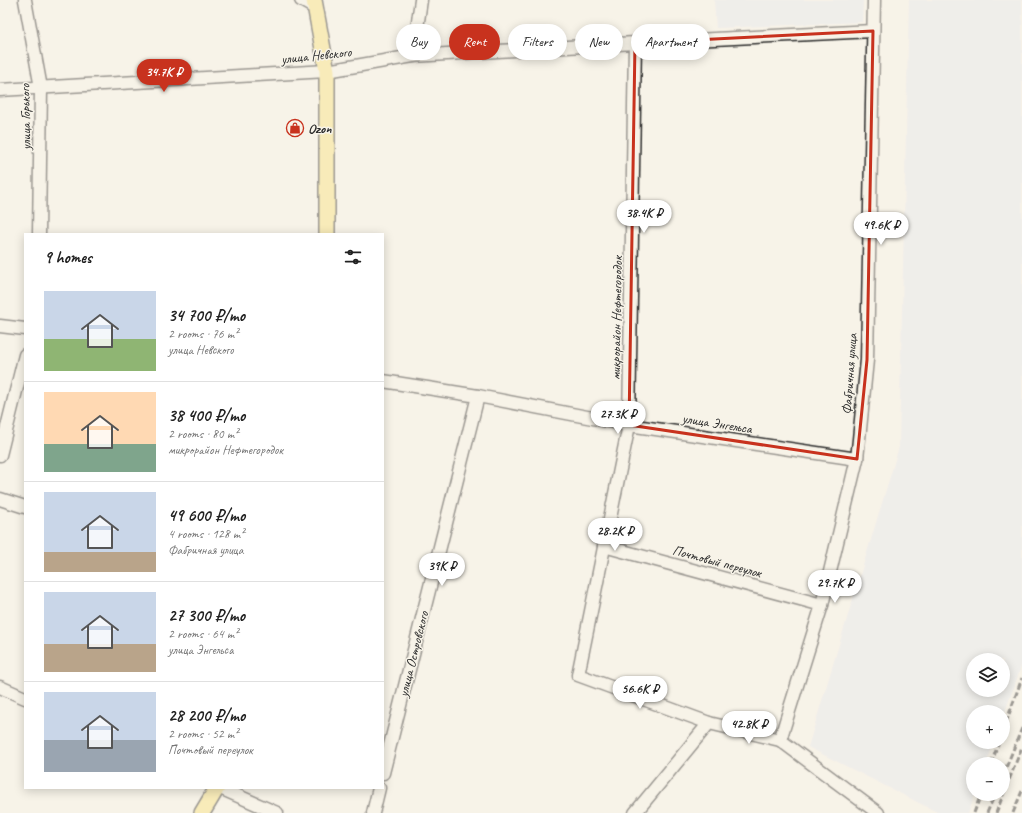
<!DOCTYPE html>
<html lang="en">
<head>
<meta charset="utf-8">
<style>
  body { margin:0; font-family:Caveat,sans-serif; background:#f6f6f6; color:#222; height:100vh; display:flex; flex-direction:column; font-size:15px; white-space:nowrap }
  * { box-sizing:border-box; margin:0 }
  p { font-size:13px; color:#767676 }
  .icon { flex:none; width:22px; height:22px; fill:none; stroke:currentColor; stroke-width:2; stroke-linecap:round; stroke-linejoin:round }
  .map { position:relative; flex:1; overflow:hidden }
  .drawer { position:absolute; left:24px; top:233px; width:360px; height:556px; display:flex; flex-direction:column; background:#fff; border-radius:0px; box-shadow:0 2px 10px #0003 }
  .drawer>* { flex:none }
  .top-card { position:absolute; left:396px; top:24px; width:380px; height:36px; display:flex; gap:8px }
  .tools { position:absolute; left:966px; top:653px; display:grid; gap:8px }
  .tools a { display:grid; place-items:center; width:44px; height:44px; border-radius:50%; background:#fff; box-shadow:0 2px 10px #0003; font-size:20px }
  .price { position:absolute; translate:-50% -34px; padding:0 9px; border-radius:14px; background:#fff; color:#222; font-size:13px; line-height:26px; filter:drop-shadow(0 1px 2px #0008) }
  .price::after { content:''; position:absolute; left:50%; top:24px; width:12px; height:9px; margin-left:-6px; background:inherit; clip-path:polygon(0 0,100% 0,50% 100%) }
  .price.active { background:#c8321e; color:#fff }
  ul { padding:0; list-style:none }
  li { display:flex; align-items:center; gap:12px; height:100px; padding:0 20px }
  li+li { border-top:1px solid #e0e0e0 }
  li span { display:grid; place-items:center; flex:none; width:112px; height:80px; border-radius:0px; color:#555 }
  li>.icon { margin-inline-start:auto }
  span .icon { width:48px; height:48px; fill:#fffc; stroke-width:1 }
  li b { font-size:17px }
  h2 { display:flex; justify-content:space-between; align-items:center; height:48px; padding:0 20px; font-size:17px }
  .tag { padding:0 14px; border-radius:18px; background:#fff; box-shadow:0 2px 10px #0003; font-size:14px; line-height:36px }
  .tag.active { background:#c8321e; color:#fff }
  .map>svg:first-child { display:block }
  .built { fill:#e5e8ee; fill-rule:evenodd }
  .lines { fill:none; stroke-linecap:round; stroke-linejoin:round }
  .minor-casing { stroke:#2b2b2b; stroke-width:15 }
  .major-casing { stroke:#2b2b2b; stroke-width:18 }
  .minor { stroke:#f7f3e8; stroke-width:12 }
  .major { stroke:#f8e281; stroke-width:15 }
  .rail { stroke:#2b2b2b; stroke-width:3; stroke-dasharray:6 3; stroke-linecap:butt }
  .marked { fill:none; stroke:#c8321e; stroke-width:3; stroke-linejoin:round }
  .labels { text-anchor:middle; stroke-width:3; stroke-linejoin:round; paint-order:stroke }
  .street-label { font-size:14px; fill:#2b2b2b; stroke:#f7f3e8 }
  .poi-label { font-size:14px; font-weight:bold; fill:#2b2b2b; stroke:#f7f3e8; text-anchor:start }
</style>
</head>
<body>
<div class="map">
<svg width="1022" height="813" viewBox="0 0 1022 813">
  <rect width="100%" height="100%" fill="#f7f3e8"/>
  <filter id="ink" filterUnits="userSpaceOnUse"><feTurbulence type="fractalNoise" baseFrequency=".025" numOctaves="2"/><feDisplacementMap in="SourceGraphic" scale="8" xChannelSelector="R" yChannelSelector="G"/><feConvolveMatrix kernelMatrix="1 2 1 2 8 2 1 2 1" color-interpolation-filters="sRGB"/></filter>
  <g filter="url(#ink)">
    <g class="built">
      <polygon points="714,0 863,0 862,22 716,28"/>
      <path d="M909 0H1022V664L1003 717V712H973V742H994L986 764H973V794H975L968 813H939L808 747 899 447ZM973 660H1003V690H973Z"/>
    </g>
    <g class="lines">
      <g class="minor-casing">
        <g id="minor">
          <polyline points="25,0 41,88 39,234"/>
          <polyline points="301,0 315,8"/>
          <polyline points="635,43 629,425 578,675 709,723"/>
          <polyline points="413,56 421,0"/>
          <polyline points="0,90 327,71 413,56 635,43 873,31"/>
          <polyline points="0,326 25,329"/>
          <polyline points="383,381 478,396 629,425 857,459"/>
          <polyline points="0,455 25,355"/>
          <polyline points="0,499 25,507"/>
          <polyline points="604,546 822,605"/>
          <polyline points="0,687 25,698"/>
          <polyline points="780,740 822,605 857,459 867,360 874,0"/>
          <polyline points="383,773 478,396"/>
          <polyline points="220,788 277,813"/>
          <polyline points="373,813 379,788"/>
          <polyline points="635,813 709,723 780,740 878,813"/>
        </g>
      </g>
      <g class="major-casing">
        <g id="major">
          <polyline points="314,0 327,71 327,234"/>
          <polyline points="202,813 217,788"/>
        </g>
      </g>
      <use href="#minor" class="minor"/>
      <use href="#major" class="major"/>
      <g class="rail">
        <polyline points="1003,731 1022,678"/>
        <polyline points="991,764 999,742"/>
        <polyline points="1003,775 1022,728"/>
        <polyline points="974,813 981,794"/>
        <polyline points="987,813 995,794"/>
        <polyline points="996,813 1022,747"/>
        <polyline points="1013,813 1022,791"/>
      </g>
    </g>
  </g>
  <path d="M0 0H1022V813H0ZM873 31 867 360 857 459 629 425 635 43Z" fill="#f7f3e8" fill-opacity=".55" fill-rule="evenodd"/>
  <path class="marked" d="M873 31 867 360 857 459 629 425 635 43Z"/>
  <defs>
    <g id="shop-ring" transform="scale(0.9)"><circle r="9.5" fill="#f7f3e8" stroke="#c8321e" stroke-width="1.5"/><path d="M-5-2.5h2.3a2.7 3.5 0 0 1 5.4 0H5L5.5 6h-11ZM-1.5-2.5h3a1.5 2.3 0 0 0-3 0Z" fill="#c8321e"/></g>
  </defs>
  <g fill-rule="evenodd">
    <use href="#shop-ring" x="295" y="128"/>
  </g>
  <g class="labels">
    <g class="street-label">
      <text transform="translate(316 55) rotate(-6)" y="5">улица Невского</text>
      <text transform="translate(25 117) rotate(-91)" y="5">улица Горького</text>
      <text transform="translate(616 318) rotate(-89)" y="5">микрорайон Нефтегородок</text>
      <text transform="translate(849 374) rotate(-86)" y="5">Фабричная улица</text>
      <text transform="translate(717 423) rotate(9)" y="5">улица Энгельса</text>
      <text transform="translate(717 561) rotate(15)" y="5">Почтовый переулок</text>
      <text transform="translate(413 654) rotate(-76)" y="5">улица Островского</text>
    </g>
    <g class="poi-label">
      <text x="308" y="133">Ozon</text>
    </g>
  </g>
</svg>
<div class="tools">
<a><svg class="icon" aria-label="layers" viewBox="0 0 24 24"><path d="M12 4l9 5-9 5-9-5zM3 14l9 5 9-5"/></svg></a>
<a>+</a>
<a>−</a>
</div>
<b class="price active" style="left:164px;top:93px">34.7K ₽</b>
<b class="price" style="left:644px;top:234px">38.4K ₽</b>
<b class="price" style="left:881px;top:246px">49.6K ₽</b>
<b class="price" style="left:618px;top:435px">27.3K ₽</b>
<b class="price" style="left:615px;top:552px">28.2K ₽</b>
<b class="price" style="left:442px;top:587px">39K ₽</b>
<b class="price" style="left:835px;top:604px">29.7K ₽</b>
<b class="price" style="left:640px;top:710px">56.6K ₽</b>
<b class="price" style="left:749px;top:745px">42.8K ₽</b>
<div class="top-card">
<a class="tag">Buy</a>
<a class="tag active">Rent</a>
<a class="tag">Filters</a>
<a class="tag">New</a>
<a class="tag">Apartment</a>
</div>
<section class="drawer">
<h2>9 homes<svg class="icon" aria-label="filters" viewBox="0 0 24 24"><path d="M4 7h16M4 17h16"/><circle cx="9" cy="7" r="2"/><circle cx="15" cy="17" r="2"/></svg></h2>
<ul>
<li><span style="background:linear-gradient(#c9d6e8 60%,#8fb573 0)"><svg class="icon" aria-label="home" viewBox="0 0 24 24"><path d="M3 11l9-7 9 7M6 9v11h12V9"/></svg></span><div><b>34 700 ₽/mo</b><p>2 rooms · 76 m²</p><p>улица Невского</p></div></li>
<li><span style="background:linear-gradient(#ffd9b3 65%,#7fa58c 0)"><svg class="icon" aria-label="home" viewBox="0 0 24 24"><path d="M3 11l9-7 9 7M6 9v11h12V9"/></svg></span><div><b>38 400 ₽/mo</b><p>2 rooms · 80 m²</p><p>микрорайон Нефтегородок</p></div></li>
<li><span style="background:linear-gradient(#c9d6e8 75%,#b9a48a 0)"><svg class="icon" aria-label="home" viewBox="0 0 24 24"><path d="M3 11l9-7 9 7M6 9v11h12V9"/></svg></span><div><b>49 600 ₽/mo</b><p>4 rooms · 128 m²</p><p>Фабричная улица</p></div></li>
<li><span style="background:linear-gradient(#c9d6e8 65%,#b9a48a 0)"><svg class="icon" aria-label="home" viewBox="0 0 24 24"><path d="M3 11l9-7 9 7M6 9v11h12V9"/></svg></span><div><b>27 300 ₽/mo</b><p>2 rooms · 64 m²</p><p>улица Энгельса</p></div></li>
<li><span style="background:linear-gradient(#c9d6e8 60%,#9aa5b1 0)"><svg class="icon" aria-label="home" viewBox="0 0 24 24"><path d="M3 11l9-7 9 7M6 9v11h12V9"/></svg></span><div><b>28 200 ₽/mo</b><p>2 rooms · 52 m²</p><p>Почтовый переулок</p></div></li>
</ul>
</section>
</div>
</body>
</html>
